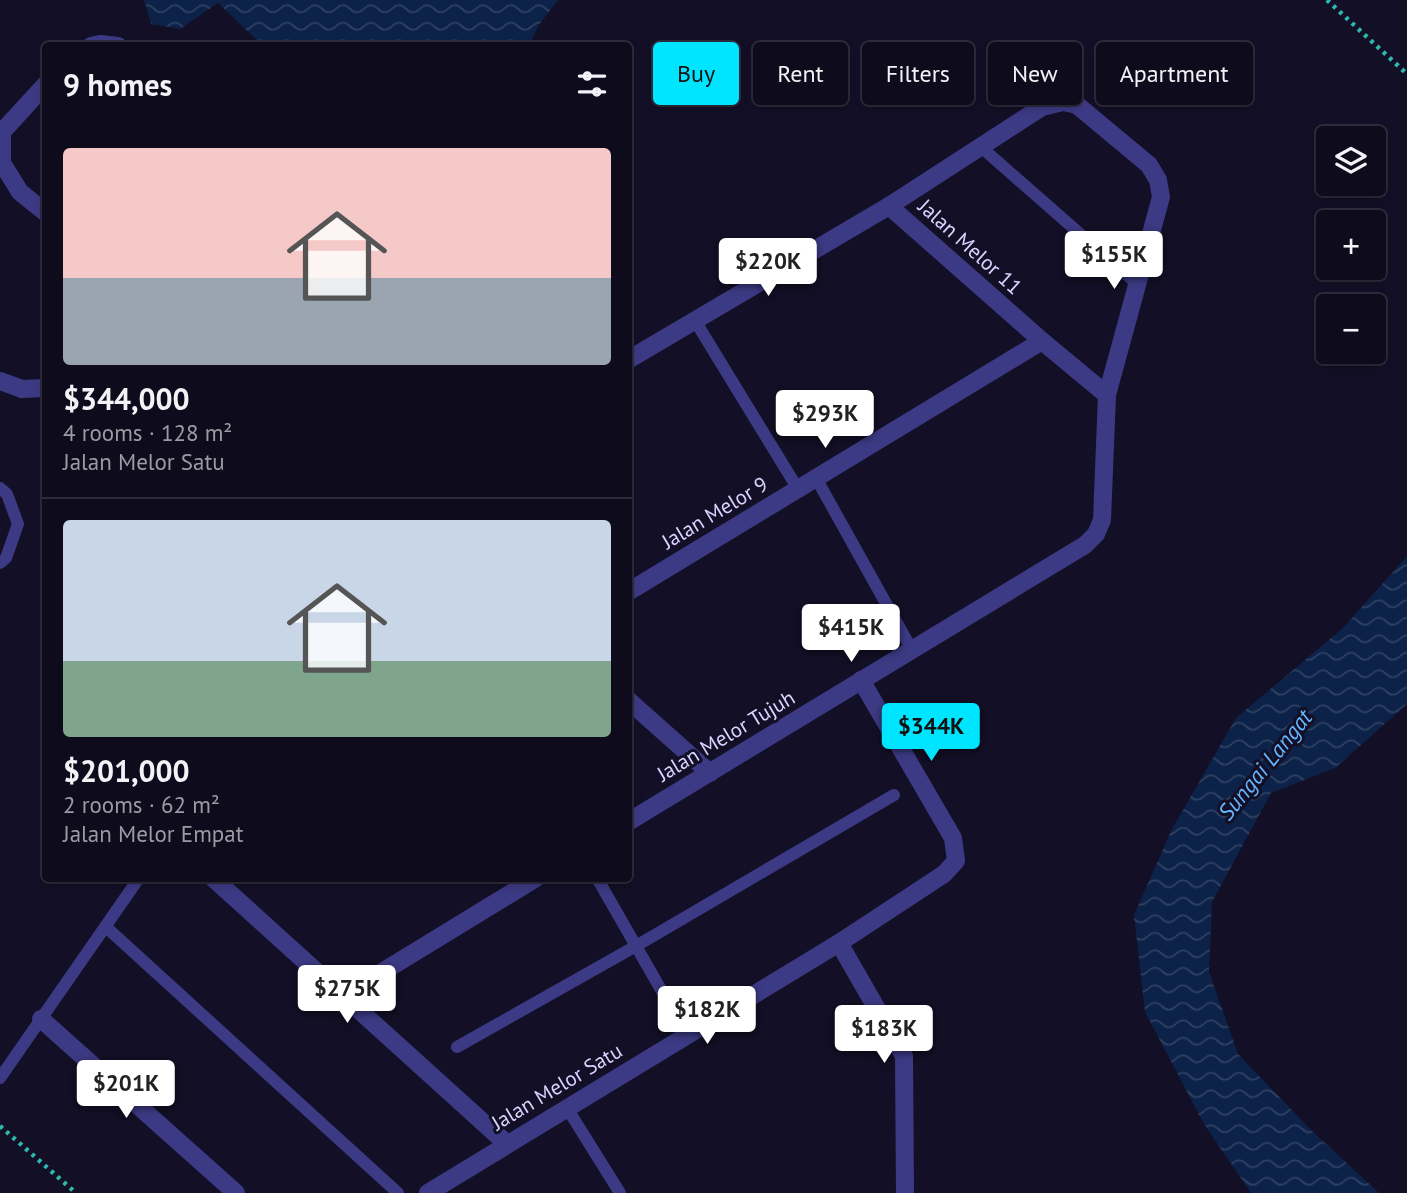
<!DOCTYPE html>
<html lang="en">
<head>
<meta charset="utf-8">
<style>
  body { margin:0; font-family:"PT Sans",sans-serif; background:#1c1929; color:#f1f3f6; height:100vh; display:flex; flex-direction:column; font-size:26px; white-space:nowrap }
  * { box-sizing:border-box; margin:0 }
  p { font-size:23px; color:#9b9ba3 }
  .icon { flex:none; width:38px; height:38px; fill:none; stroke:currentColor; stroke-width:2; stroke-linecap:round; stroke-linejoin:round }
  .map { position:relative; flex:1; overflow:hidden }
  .panel { position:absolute; left:42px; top:42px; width:590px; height:840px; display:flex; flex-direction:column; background:#0e0b1c; border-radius:7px; box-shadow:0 4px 10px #0003,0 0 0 2px #2e2b3b }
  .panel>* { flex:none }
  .guide { position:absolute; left:653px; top:42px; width:649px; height:63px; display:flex; gap:14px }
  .buttons { position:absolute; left:1316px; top:126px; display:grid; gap:14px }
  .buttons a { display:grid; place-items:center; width:70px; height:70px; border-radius:7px; background:#0e0b1c; box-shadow:0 4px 10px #0003,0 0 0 2px #2e2b3b; font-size:35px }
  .price { position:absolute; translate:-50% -60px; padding:0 16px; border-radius:7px; background:#fff; color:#222; font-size:23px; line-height:46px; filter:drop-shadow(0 2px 4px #0008) }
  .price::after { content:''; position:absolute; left:50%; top:42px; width:21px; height:16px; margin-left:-10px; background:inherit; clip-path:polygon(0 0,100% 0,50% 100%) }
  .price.current { background:#00e5ff; color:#111 }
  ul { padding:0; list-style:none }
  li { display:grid; align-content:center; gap:14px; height:371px; padding:0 21px }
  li+li { border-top:2px solid #2e2b3b }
  li span { display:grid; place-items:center; height:217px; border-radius:7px; color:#555 }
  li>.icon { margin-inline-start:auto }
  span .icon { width:126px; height:126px; fill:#fffc; stroke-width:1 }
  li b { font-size:30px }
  h2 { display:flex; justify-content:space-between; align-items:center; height:84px; padding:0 21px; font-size:30px }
  .chip { padding:0 24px; border-radius:7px; background:#0e0b1c; box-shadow:0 4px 10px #0003,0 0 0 2px #2e2b3b; font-size:24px; line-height:63px }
  .chip.current { background:#00e5ff; color:#111 }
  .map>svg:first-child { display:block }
  .water { fill:url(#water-waves) }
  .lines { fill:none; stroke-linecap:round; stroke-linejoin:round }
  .path { stroke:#2fb8b0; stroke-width:4.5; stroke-dasharray:3.5 5; stroke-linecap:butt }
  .lane { stroke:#3d3a85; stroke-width:12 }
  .street { stroke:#3d3a85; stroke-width:18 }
  .labels { text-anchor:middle; stroke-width:6; stroke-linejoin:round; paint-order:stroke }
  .street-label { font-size:21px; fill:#d9d4ff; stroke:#130f26 }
  .water-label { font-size:23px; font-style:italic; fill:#62b6ff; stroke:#130f26 }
</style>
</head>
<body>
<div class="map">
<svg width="1407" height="1193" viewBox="0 0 1407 1193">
  <defs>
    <pattern id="water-waves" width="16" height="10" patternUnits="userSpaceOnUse" patternTransform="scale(1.75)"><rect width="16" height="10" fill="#0c2248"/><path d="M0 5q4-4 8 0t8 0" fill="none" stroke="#2f4163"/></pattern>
  </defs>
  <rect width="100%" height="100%" fill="#130f26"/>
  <g class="water">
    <polygon points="144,0 558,0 538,26 530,45 263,46 218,3 180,29 151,24"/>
    <polygon points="1407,556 1407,704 1335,768 1271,793 1212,902 1209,972 1238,1054 1311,1130 1379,1193 1251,1193 1204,1124 1145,1012 1134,915 1172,829 1236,718 1343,628"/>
  </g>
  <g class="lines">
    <g class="path">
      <polyline points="1327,0 1407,74"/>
      <polyline points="0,1126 76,1193"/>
    </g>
    <g class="lane">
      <polyline points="981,147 1136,283"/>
      <polyline points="694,319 798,489"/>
      <polyline points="816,478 912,650"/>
      <polyline points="0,488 7,494 18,524 6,558 0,563"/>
      <polyline points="597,878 687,1035"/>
      <polyline points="106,927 398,1193"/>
      <polyline points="457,1047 636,946 894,795"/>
      <polyline points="0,1078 139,878"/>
      <polyline points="567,1108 620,1193"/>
    </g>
    <g class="street">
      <polyline points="91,46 100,44 118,46"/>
      <polyline points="46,84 2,132 2,163 20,192 46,213"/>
      <polyline points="628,360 889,206 1042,107 1063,102 1077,105 1149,165 1158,180 1161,197 1107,395"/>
      <polyline points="0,381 22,389 46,388"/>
      <polyline points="628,592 1042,341"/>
      <polyline points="628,700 710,773"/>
      <polyline points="628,822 1085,545 1096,534 1102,520 1107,395 1042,341 889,206"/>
      <polyline points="213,878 507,1144"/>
      <polyline points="839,943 904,1056 905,1193"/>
      <polyline points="343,996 536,878"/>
      <polyline points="41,1019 236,1193"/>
      <polyline points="428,1193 839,943 944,874 956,861 953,838 861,680"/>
    </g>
  </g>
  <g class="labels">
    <g class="street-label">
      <text transform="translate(970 247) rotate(42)" y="7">Jalan Melor 11</text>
      <text transform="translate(715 513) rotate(-31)" y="7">Jalan Melor 9</text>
      <text transform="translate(726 736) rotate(-31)" y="7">Jalan Melor Tujuh</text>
      <text transform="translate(557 1087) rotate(-31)" y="7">Jalan Melor Satu</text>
    </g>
    <g class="water-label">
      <text transform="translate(1265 765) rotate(-51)" y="8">Sungai Langat</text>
    </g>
  </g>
</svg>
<div class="buttons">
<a><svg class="icon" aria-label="layers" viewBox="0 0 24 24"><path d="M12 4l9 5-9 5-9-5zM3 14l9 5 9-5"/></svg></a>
<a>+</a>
<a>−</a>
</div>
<b class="price" style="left:1114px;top:291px">$155K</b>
<b class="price" style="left:768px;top:298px">$220K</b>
<b class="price" style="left:825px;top:450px">$293K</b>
<b class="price" style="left:851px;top:664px">$415K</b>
<b class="price current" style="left:931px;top:763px">$344K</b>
<b class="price" style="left:347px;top:1025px">$275K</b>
<b class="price" style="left:707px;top:1046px">$182K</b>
<b class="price" style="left:884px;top:1065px">$183K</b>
<b class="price" style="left:126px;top:1120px">$201K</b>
<div class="guide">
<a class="chip current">Buy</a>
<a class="chip">Rent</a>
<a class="chip">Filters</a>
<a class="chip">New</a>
<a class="chip">Apartment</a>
</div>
<section class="panel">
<h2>9 homes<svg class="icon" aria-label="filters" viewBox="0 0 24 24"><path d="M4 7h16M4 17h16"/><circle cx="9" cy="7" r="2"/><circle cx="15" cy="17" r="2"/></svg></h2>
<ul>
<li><span style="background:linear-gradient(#f6c9c9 60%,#9aa5b1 0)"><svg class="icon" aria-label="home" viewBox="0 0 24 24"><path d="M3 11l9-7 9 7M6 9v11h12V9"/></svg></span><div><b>$344,000</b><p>4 rooms · 128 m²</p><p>Jalan Melor Satu</p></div></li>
<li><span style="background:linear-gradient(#c9d6e8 65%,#7fa58c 0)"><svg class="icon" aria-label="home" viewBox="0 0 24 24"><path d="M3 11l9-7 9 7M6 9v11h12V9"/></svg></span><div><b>$201,000</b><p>2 rooms · 62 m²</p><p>Jalan Melor Empat</p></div></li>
</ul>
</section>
</div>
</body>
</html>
